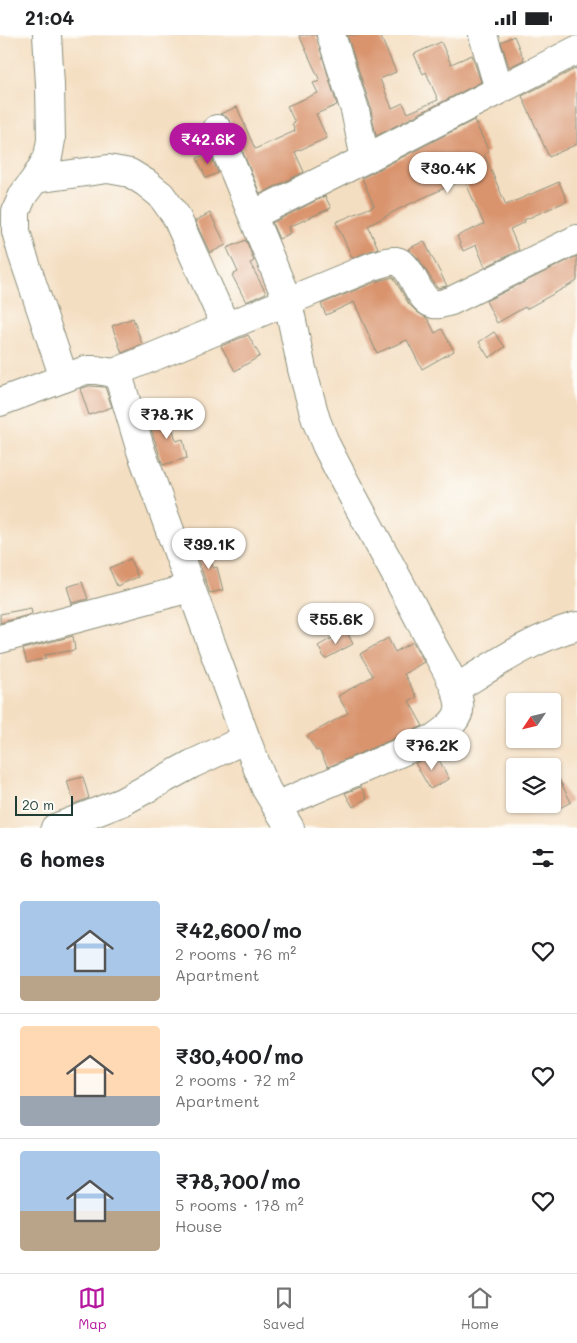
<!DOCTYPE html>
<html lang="en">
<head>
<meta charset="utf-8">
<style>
  body { margin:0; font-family:Mali,sans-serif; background:#f6f6f6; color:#202124; height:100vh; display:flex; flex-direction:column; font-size:19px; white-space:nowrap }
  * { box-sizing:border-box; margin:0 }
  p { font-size:16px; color:#757577 }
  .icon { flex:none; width:28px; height:28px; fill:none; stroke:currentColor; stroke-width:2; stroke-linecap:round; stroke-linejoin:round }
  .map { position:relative; height:793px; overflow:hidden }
  .panel { display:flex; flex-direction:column; background:#fff; flex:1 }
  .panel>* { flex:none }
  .needle { width:32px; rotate:235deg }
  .tools { position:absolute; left:506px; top:658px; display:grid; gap:10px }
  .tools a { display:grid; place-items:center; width:55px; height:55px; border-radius:5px; background:#fff; box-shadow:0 1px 4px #0004; font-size:25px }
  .scale { position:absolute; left:15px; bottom:12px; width:58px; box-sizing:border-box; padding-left:5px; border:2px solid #1f3d34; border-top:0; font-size:14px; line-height:18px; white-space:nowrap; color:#1f3d34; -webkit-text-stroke:4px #fdfcf7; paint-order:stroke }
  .price { position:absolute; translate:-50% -42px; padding:0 11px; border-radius:18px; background:#fff; color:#222; font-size:16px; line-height:32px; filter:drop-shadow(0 1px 2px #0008) }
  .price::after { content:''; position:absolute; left:50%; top:30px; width:15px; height:11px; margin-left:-8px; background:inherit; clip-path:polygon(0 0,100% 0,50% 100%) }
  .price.active { background:#b5179e; color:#fff }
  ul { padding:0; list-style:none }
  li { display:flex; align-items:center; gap:15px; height:125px; padding:0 20px }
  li+li { border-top:1px solid #e0e0e0 }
  li span { display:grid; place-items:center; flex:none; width:140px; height:100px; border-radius:5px; color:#555 }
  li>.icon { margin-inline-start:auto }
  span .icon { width:60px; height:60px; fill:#fffc; stroke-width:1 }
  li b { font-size:21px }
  h2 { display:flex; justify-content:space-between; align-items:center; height:60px; padding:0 20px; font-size:21px }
  .status { display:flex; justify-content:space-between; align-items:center; height:35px; padding:0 25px; background:#fff; direction:ltr }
  .status svg { height:14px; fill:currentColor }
  .menu { display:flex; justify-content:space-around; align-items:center; height:70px; border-top:1px solid #e0e0e0; background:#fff; font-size:14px; color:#757577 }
  .menu a { display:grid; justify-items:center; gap:2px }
  .menu .active { color:#b5179e }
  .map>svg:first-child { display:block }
  .building { fill:#d9946e }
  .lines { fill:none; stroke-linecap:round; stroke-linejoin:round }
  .minor-casing { stroke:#8a8e7a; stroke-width:30 }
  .minor { stroke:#fff; stroke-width:28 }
</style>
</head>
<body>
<div class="status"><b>21:04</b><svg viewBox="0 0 49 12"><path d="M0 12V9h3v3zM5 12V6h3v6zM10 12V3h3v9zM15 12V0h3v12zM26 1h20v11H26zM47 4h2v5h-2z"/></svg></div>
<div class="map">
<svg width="577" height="793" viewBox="0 0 577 793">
  <rect width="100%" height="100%" fill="#fdfcf7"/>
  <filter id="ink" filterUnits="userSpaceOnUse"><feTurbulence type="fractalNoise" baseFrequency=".02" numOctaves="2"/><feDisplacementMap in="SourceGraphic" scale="10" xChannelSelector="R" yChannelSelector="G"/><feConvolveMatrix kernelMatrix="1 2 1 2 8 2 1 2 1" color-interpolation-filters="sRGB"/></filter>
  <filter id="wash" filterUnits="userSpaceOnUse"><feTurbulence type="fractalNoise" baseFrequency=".0096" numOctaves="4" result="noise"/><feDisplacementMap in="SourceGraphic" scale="20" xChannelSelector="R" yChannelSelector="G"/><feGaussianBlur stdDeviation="1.12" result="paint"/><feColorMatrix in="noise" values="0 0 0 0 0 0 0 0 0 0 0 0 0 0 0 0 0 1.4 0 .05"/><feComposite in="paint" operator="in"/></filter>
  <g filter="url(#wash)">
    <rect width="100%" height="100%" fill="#f4dec1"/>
    <g id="blocks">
      <g class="building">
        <polygon points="299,0 316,0 337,70 316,79 327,103 295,117 304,137 260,159 231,88 227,82 220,79 237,72 255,114 295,96 292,89 295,88 287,71 318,58 313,48 320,46"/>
        <polygon points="347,0 380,0 396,37 380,44 392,73 403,68 408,78 438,65 426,37 423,39 414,19 441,7 451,29 472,20 481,47 376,101 370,70"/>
        <polygon points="514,1 524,25 509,32 501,7"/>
        <polygon points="577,33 577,109 549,122 522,61"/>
        <polygon points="474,85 489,116 484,119 506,170 559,147 567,166 524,185 525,187 510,194 519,215 485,232 476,210 463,216 457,201 484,189 464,144 399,174 368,191 378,213 352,223 336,187 374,171 362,143"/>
        <polygon points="210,118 218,138 206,143 197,123"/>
        <polygon points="325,161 331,173 289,192 291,198 279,204 272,188"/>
        <polygon points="210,178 226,210 210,218 195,186"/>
        <polygon points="246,205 254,226 250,228 266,258 246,267 232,240 238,237 227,213"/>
        <polygon points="424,206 447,251 437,253 419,224 408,214"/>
        <polygon points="577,221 577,246 526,274 525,272 497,288 486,266"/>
        <polygon points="393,242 409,269 417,277 428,284 435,298 442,294 454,316 422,334 407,305 377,318 354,267 326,280 321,269 378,246"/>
        <polygon points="133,283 142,309 122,318 112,291"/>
        <polygon points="494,297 505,312 489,323 479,307"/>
        <polygon points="248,300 260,321 235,336 221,311"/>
        <polygon points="89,351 105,352 112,372 89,380 80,354"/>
        <polygon points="169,379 176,406 183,404 187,423 163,430 148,385"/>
        <polygon points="206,511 213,533 217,532 223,555 210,558 194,514"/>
        <polygon points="130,524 138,542 117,551 109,533"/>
        <polygon points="82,547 88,564 72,568 67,552"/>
        <polygon points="31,573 32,579 0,588 0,579"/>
        <polygon points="346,595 353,609 325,624 318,611"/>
        <polygon points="73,601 75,615 45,620 46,623 27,628 23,614"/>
        <polygon points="388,603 395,617 413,607 424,627 404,639 417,662 409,666 423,691 328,732 319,715 316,716 307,701 348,678 338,661 373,641 360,619"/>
        <polygon points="436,719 449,744 430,754 415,728"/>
        <polygon points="552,731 571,767 552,777"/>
        <polygon points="83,742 89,763 74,769 67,746"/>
        <polygon points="361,752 367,763 353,772 345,758"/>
      </g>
    </g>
  </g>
  <g filter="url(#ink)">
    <use href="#blocks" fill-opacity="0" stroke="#8a8e7a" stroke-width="1"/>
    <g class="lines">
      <g class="minor-casing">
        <g id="minor">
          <polyline points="47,0 50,50 51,105 48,122 35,144 23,160 16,176 16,196 22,218 64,343"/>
          <polyline points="331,0 355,75 365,124"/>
          <polyline points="483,0 499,54"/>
          <path d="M217 94 288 267 302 334 316 385 326 410C360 478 399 542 432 609 441 626 457 650 459 668 462 684 445 695 434 703L276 771"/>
          <polyline points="35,144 108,134 130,138 146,148 161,160 176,181 226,292"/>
          <polyline points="253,180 365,124 577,15"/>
          <path d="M114 338 373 231C380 229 388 225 396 226 412 229 416 261 431 268 437 271 444 268 451 266L577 204"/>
          <polyline points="0,367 86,335 96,335 114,338 120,346 141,416 246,704 266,754 290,793"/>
          <polyline points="0,604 190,553"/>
          <path d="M455 654C494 630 533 603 577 591"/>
          <polyline points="55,793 122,767 192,729 246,704"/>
        </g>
      </g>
      <use href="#minor" class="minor"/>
    </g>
  </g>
</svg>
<div class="tools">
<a><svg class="needle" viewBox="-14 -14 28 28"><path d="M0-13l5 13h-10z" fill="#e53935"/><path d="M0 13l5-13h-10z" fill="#757577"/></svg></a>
<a><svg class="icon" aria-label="layers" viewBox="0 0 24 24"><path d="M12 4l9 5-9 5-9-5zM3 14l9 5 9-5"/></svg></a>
</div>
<div class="scale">20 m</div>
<b class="price active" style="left:208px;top:130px">₹42.6K</b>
<b class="price" style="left:448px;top:159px">₹30.4K</b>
<b class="price" style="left:167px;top:405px">₹78.7K</b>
<b class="price" style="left:209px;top:535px">₹39.1K</b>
<b class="price" style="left:336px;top:610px">₹55.6K</b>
<b class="price" style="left:432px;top:736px">₹76.2K</b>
</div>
<section class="panel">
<h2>6 homes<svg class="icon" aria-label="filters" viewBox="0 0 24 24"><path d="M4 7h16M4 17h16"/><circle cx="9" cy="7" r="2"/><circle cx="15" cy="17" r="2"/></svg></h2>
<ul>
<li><span style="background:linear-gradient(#a9c7e8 75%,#b9a48a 0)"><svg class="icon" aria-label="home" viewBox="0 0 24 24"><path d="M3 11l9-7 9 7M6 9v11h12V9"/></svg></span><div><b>₹42,600/mo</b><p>2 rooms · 76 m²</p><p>Apartment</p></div><svg class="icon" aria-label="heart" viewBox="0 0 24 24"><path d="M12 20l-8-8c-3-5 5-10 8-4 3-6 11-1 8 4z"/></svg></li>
<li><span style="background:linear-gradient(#ffd9b3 70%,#9aa5b1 0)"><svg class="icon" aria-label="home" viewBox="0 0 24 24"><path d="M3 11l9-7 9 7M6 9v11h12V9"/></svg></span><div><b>₹30,400/mo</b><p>2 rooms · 72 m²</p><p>Apartment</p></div><svg class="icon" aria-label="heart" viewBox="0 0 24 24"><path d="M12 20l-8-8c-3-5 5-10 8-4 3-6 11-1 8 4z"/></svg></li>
<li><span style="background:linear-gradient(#a9c7e8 60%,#b9a48a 0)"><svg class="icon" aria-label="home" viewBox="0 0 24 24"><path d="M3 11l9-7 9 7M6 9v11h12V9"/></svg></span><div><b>₹78,700/mo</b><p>5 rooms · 178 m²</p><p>House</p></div><svg class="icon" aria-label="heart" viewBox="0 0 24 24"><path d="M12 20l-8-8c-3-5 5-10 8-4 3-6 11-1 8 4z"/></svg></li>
</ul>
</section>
<nav class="menu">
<a class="active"><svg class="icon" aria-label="map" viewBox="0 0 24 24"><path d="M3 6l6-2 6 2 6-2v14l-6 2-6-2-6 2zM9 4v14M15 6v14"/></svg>Map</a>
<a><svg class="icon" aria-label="saved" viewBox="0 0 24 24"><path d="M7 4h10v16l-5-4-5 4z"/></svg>Saved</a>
<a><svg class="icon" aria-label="home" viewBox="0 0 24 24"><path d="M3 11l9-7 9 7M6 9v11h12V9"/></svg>Home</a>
</nav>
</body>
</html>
